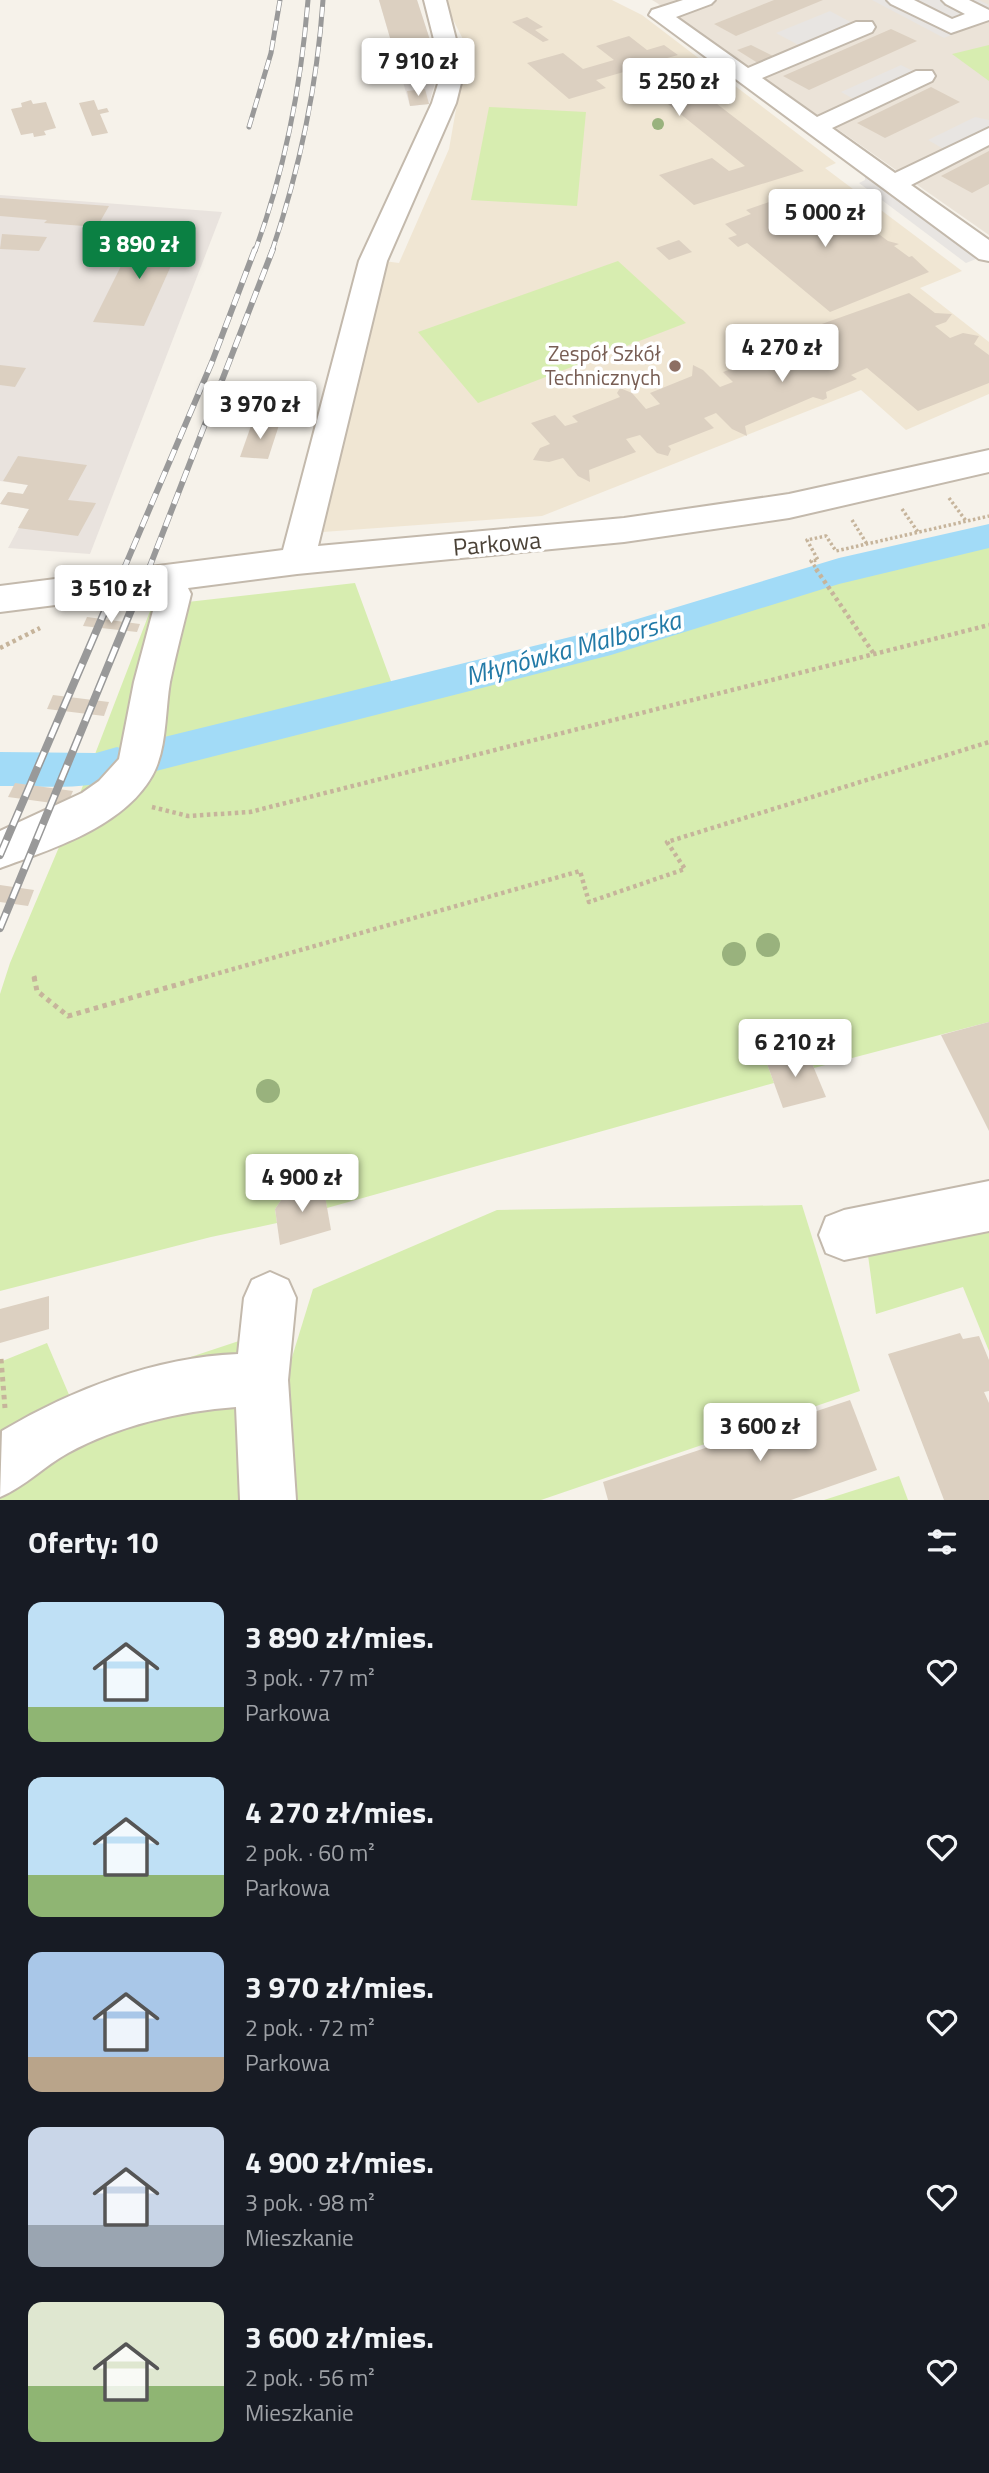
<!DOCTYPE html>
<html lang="pl">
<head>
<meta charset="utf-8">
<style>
  body { margin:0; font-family:"Titillium Web",sans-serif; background:#20242c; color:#f1f3f6; height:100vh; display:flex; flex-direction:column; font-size:26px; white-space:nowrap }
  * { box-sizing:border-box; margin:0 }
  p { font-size:23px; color:#9ea1a6 }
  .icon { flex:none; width:38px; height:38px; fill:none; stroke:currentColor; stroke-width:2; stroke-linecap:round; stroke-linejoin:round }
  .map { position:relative; height:1500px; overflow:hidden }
  .panel { display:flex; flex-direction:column; background:#171b24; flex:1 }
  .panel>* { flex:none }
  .price { position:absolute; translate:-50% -60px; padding:0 16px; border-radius:7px; background:#fff; color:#222; font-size:23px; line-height:46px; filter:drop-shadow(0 2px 4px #0008) }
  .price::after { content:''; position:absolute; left:50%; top:42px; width:21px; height:16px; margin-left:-10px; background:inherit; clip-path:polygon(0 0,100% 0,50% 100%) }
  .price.active { background:#0b8043; color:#fff }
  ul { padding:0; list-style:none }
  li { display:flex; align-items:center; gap:21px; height:175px; padding:0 28px }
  li span { display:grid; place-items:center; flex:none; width:196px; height:140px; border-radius:14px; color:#555 }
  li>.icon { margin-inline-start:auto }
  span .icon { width:84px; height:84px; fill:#fffc; stroke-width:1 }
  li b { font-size:30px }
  h2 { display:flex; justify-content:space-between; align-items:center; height:84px; padding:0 28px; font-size:30px }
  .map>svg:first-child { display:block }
  .residential { fill:#ebe3d8 }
  .industrial { fill:#e9e3de }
  .education { fill:#f0e6d3 }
  .green { fill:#d7edb0 }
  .parking { fill:#e8e5e2 }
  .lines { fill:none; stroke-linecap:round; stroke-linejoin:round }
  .canal { fill:#a2dbf7; fill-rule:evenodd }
  .building { fill:#dcd0c1 }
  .minor-casing { stroke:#c3b9ac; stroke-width:4 }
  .path-far2 { stroke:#c6b49b; stroke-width:3.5; stroke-dasharray:2.5 2.5; stroke-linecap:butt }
  .path-far1 { stroke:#c6b49b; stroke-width:4.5; stroke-dasharray:3.5 3.5; stroke-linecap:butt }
  .path { stroke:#c6b49b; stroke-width:5; stroke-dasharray:4.5 4.5; stroke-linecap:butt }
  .minor { fill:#fff; fill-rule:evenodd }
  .rail-far2-casing { stroke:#999; stroke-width:5 }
  .rail-far1-casing { stroke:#999; stroke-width:6 }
  .rail-casing { stroke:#999; stroke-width:8 }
  .rail-far2 { stroke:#fff; stroke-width:3.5; stroke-dasharray:10; stroke-linecap:butt }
  .rail-far1 { stroke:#fff; stroke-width:4.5; stroke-dasharray:12; stroke-linecap:butt }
  .rail { stroke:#fff; stroke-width:5; stroke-dasharray:16; stroke-linecap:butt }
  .tree { fill:#99b27d }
  .education-dot { fill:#8d6e63; stroke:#fff; stroke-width:2.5 }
  .labels { text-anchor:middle; stroke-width:7; stroke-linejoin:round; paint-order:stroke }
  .far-education-label { font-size:21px; fill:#785e54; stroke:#fff; text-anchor:end }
  .street-label { font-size:24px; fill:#4b4237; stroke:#fff }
  .water-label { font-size:26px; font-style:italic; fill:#227aa7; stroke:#fff }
</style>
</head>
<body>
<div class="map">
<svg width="989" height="1500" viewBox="0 0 989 1500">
  <rect width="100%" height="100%" fill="#f6f2ea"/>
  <polygon class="residential" points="652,0 989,0 989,235 657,3"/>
  <g class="industrial">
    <polygon points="379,0 417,0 439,68 429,104 410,106"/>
    <polygon points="0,195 222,212 90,554 8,548 29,509 0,504 8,492 23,494 28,485 0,481"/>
  </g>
  <polygon class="education" points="443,0 612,0 642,15 836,163 825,168 962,271 920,288 989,342 989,394 906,430 861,390 542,516 323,532 384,261 399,263 449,149 467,47"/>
  <g class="green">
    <polygon points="989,45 989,81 952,54"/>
    <polygon points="489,107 586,112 577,206 471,200"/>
    <polygon points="618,261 686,323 478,403 418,332"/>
    <polygon points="989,544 989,1022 814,1068 806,1049 766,1061 774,1083 327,1208 325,1196 308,1185 288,1190 275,1209 277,1223 211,1237 0,1291 0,994 10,963 62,840 152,606 355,583 399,703 858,572"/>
    <polygon points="802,1205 860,1391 541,1500 295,1500 281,1393 313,1289 497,1210"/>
    <polygon points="989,1221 989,1351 963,1287 876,1314 867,1248"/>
    <polygon points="254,1336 254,1500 0,1500 0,1362 47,1343 70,1397"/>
    <polygon points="899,1476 908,1500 824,1500"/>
  </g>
  <g class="parking">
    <polygon points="872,0 979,0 989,5 989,20 944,38"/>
    <polygon points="830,11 858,26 804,48 776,33"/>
    <polygon points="901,65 917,73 857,101 841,92"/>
    <polygon points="975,117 989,120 989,130 947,151 928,140"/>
    <polygon points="865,173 981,257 966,263 859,183 865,180"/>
  </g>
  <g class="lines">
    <g class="canal">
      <polygon points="989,524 989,548 839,584 611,655 156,771 142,767 137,755 142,743 156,739 611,627 839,558"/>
      <path d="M117 747 131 752 136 764 131 776C86 791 46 786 0 786V752L96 753Z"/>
    </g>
  </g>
  <g class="building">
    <polygon points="379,0 417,0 439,68 400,72"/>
    <polygon points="774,0 823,0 736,36 714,24"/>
    <polygon points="527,17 543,27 535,30 549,40 543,42 512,22"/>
    <polygon points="891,29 917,41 809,90 783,76"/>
    <polygon points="629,36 647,50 664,45 678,55 660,60 804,171 694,205 659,175 712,158 729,171 745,166 627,71 596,80 606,88 569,99 527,63 563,53 583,69 614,60 596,46"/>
    <polygon points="751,45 777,58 761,65 737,50"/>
    <polygon points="931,87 960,102 885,138 857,123"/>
    <polygon points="425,89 429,104 410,106 407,91"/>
    <polygon points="31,100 33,104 46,102 56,128 44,131 46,135 34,137 33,133 21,135 11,109 22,107 21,103"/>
    <polygon points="94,100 98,110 107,108 109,112 100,114 108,133 92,136 79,103"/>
    <polygon points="989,151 989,184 972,193 941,176"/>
    <polygon points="819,191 829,193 855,216 863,216 864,219 860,220 888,241 899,244 894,246 909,257 912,256 929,272 830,312 747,243 738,247 728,238 737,235 725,224 751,214 746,210 772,201 777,205"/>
    <polygon points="0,198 109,206 97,227 44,223 47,220 0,216"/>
    <polygon points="2,234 47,237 39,251 0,249"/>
    <polygon points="136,236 183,239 144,326 93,322"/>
    <polygon points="679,240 692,252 669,260 656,248"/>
    <polygon points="909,293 935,313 952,314 946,322 935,326 950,338 963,333 979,336 974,344 989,355 989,383 918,411 867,368 851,375 857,379 826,392 827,398 823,400 813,397 745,426 747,436 732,429 716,413 704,418 714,428 668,446 671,449 668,456 657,453 640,435 626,439 636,452 589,470 590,482 578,476 563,458 549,462 533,460 540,448 550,444 531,423 555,415 565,426 578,422 572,416 620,397 617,393 620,388 632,393 646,409 660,404 650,393 692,376 693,365 703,370 720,387 733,382 723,372 768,355 767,346 780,350 811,337 809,335 822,330 819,325"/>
    <polygon points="0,365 26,368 15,387 0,385"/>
    <polygon points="252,423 279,425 268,459 240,457"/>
    <polygon points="18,456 87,465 68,500 96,503 78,536 18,528 29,509 0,504 8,492 23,494 28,485 3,481"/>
    <polygon points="87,617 140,624 137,632 83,626"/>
    <polygon points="53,695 109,702 104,716 47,709"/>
    <polygon points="15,783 73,791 67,805 8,797"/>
    <polygon points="0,885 34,890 28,906 0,902"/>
    <polygon points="989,1022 989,1131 941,1035"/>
    <polygon points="806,1049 826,1097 783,1108 766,1061"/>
    <polygon points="308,1184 325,1196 331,1230 280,1245 275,1209 288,1190"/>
    <polygon points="49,1296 49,1329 0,1343 0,1309"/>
    <polygon points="960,1333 963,1339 979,1336 989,1360 989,1391 984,1392 989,1403 989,1500 944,1500 888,1354"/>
    <polygon points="850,1400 877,1470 791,1500 608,1500 603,1482"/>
  </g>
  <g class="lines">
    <g class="minor-casing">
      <g id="minor">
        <path d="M424 0H446L464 71 456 103 387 261 318 546 624 518 789 494 989 450V472L789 518 624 542 297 574 188 588 191 594C184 623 176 653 170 682 165 711 167 750 152 776 123 827 52 849 0 868V831L82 793 99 781 119 759 134 682 158 592 0 612V586L283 550 359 261 432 103 442 71Z"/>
        <polygon points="683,0 715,0 711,4 676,17 748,68 856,22 872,22 875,27 872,32 762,78 817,117 916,71 932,71 935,76 932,81 832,128 895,173 989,128 989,145 911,185 989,240 989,261 979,259 649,15 652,10"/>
        <polygon points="887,0 914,0 952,19 965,14 946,4 942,0 969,0 989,10 989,20 951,33 891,4"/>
        <polygon points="989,1181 989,1231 844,1260 826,1253 819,1235 826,1217 844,1210"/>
        <path d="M270 1272 288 1280 296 1298 288 1380 296 1500H240L236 1407C180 1411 117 1426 68 1453 44 1466 26 1486 0 1497L2 1431C71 1390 156 1357 238 1354L244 1298 252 1280Z"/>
      </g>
    </g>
    <g class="path-far2">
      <polyline points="949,498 966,521"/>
      <polyline points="902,509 918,532"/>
      <polyline points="852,520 867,544"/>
      <polyline points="818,571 811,561 818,560 807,540 826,536 836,551 989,516"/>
    </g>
    <g class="path-far1">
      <polyline points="816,569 874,654"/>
      <polyline points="0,648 40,628"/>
      <polyline points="152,807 188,816 250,812 989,625"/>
      <polyline points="34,976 35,979"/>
      <polyline points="198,979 580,871 589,902 685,869 667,842 989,742"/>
    </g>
    <g class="path">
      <polyline points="34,977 37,991 68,1016 204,977"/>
      <polyline points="1,1359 5,1408"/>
    </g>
    <use href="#minor" class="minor"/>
    <g class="rail-far2-casing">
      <g id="rail-far2">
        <polyline points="249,127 271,53 280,0"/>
        <path d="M255 251C285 170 301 86 308 0"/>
        <path d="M272 251C300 168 317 87 323 0"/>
      </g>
    </g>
    <g class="rail-far1-casing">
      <g id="rail-far1">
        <polyline points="123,571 212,362 255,249"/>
        <polyline points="148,571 273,249"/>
      </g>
    </g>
    <g class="rail-casing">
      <g id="rail">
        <polyline points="0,855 123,569"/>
        <polyline points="0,928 148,569"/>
      </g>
    </g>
    <use href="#rail-far2" class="rail-far2"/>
    <use href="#rail-far1" class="rail-far1"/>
    <use href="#rail" class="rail"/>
  </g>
  <g class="tree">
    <circle cx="658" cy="124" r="6"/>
    <circle cx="768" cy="945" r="12"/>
    <circle cx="734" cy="954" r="12"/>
    <circle cx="268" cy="1091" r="12"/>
  </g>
  <circle class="education-dot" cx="675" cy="366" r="7"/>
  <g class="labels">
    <g class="far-education-label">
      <text x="661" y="361">Zespół Szkół<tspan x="661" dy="24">Technicznych</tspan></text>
    </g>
    <g class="street-label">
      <text transform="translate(497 544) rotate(-5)" y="8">Parkowa</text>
    </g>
    <g class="water-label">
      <text transform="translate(573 648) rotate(-15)" y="9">Młynówka Malborska</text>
    </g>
  </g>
</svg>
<b class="price" style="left:418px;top:98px">7 910 zł</b>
<b class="price" style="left:679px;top:118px">5 250 zł</b>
<b class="price" style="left:825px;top:249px">5 000 zł</b>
<b class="price active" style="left:139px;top:281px">3 890 zł</b>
<b class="price" style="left:782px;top:384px">4 270 zł</b>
<b class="price" style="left:260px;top:441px">3 970 zł</b>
<b class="price" style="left:111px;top:625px">3 510 zł</b>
<b class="price" style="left:795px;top:1079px">6 210 zł</b>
<b class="price" style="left:302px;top:1214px">4 900 zł</b>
<b class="price" style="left:760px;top:1463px">3 600 zł</b>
</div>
<section class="panel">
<h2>Oferty: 10<svg class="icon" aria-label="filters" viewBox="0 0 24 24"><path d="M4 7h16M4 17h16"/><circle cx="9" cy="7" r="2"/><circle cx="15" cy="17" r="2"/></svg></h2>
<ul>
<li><span style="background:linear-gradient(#bfe0f5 75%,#8fb573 0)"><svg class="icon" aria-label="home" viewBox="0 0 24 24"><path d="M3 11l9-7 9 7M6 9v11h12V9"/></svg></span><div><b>3 890 zł/mies.</b><p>3 pok. · 77 m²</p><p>Parkowa</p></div><svg class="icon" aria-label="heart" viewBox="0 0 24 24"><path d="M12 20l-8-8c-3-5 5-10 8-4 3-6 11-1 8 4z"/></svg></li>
<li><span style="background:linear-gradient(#bfe0f5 70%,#8fb573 0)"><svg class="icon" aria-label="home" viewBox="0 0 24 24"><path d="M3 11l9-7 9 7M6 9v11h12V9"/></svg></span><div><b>4 270 zł/mies.</b><p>2 pok. · 60 m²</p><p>Parkowa</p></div><svg class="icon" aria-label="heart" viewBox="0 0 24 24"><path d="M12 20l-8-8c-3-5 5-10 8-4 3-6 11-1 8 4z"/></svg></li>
<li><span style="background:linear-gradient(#a9c7e8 75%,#b9a48a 0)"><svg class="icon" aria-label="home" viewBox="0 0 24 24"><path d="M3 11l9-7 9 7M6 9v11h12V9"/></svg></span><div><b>3 970 zł/mies.</b><p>2 pok. · 72 m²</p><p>Parkowa</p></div><svg class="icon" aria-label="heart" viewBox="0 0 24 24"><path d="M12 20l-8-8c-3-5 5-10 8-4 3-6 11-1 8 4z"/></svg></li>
<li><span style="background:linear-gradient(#c9d6e8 70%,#9aa5b1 0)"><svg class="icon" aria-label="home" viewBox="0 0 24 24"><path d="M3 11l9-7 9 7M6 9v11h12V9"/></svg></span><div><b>4 900 zł/mies.</b><p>3 pok. · 98 m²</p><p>Mieszkanie</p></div><svg class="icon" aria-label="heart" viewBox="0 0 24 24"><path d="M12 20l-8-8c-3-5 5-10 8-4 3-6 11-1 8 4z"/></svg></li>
<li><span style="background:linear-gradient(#dfe7d0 60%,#8fb573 0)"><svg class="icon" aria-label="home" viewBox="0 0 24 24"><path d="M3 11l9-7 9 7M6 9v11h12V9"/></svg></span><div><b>3 600 zł/mies.</b><p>2 pok. · 56 m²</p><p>Mieszkanie</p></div><svg class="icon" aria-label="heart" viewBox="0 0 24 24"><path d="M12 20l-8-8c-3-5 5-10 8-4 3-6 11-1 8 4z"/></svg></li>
</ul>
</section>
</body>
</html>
